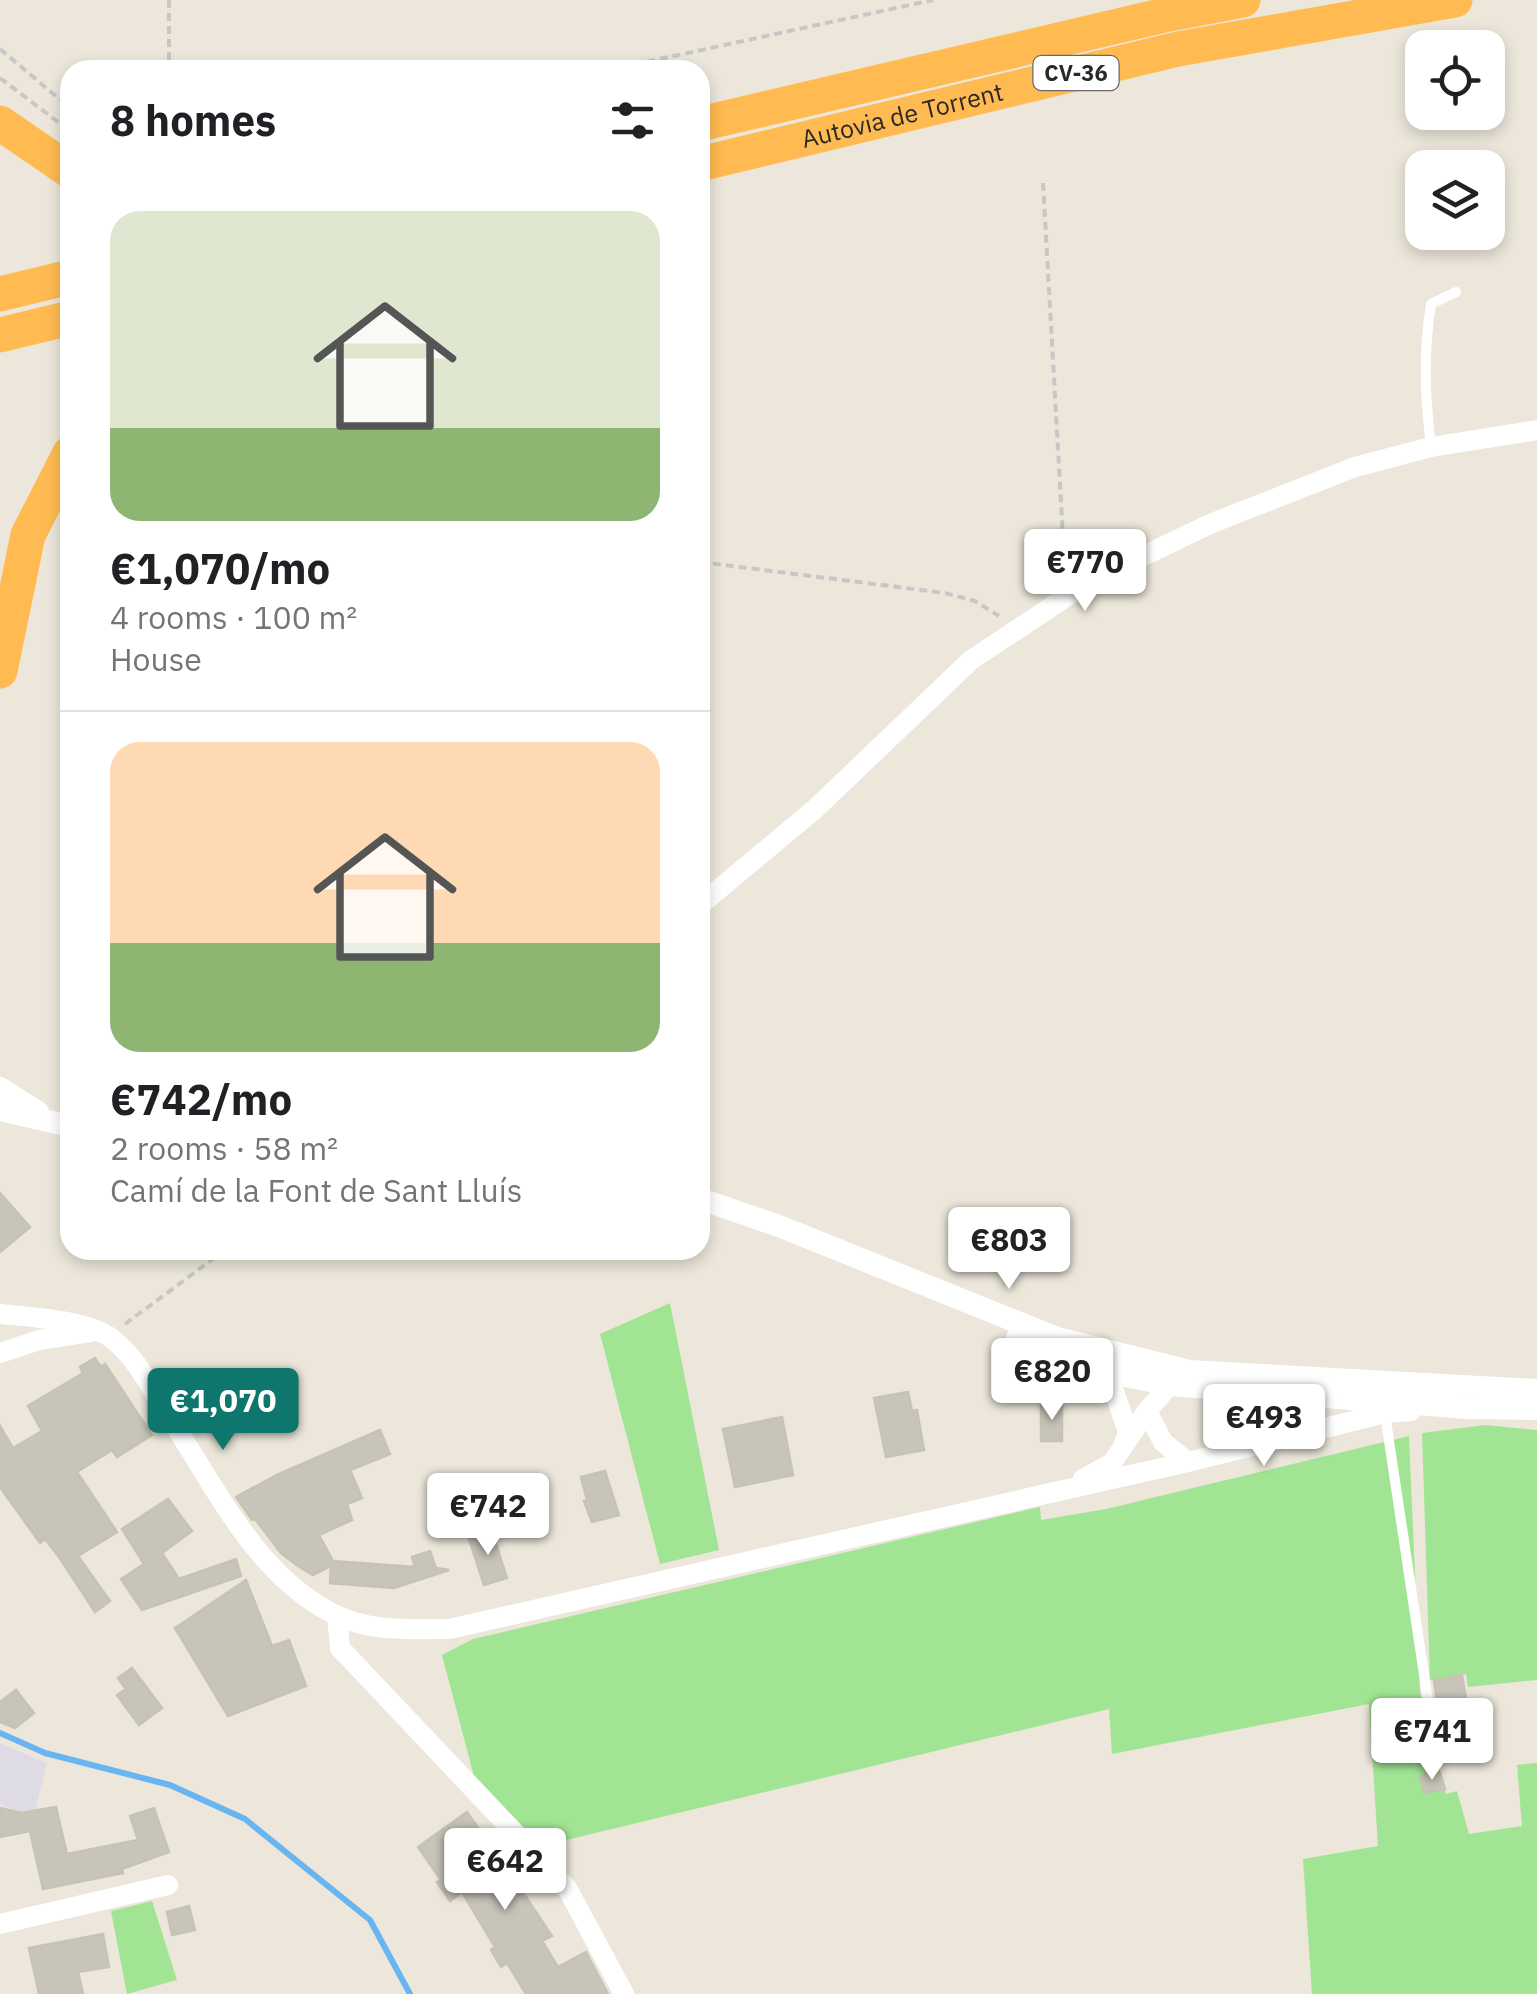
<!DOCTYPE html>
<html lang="en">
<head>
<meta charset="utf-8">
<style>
  body { margin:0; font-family:"IBM Plex Sans",sans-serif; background:#f2f2f2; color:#202124; height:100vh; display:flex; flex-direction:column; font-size:38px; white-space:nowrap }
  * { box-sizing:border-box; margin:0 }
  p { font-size:32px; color:#757577 }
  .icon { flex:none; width:55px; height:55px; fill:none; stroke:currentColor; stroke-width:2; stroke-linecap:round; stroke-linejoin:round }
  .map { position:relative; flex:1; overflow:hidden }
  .sheet { position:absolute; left:60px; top:60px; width:650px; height:1200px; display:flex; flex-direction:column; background:#fff; border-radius:30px; box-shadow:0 5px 15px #0003 }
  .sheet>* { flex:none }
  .fabs { position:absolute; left:1405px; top:30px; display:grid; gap:20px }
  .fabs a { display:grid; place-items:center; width:100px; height:100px; border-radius:20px; background:#fff; box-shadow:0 5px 15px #0003; font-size:50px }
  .price { position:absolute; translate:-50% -85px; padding:0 22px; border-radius:10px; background:#fff; color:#222; font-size:32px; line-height:65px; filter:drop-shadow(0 2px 5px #0008) }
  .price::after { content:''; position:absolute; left:50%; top:60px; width:30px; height:22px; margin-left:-15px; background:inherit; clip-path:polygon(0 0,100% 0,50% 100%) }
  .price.current { background:#0f766e; color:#fff }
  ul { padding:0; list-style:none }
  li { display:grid; align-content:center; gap:20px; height:530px; padding:0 50px }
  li+li { border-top:2px solid #e0e0e0 }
  li span { display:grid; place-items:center; height:310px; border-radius:30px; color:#555 }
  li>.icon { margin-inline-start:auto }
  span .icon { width:180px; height:180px; fill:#fffc; stroke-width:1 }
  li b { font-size:42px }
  h2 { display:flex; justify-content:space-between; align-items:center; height:120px; padding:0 50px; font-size:42px }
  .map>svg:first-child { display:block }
  .industrial { fill:#dfdbe4 }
  .green { fill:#a1e594 }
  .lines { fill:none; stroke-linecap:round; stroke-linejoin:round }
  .stream { stroke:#68b5f2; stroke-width:6 }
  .building { fill:#c7c4ba; stroke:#c7c3b4; stroke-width:2.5 }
  .path { stroke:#c7c7c7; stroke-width:4; stroke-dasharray:8 5; stroke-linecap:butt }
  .service { stroke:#fff; stroke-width:10 }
  .minor { stroke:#fff; stroke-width:20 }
  .tertiary { stroke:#fff; stroke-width:22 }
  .motorway { stroke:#ffbb51; stroke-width:35 }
  .labels { text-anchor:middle; stroke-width:9; stroke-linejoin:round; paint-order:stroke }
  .shield { fill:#fff; stroke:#696969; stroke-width:2.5 }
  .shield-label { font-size:22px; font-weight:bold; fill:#292929 }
  .street-label { font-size:25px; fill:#292929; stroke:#fff }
</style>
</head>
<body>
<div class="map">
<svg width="1537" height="1994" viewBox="0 0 1537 1994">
  <rect width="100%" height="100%" fill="#ece7da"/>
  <polygon class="industrial" points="0,1743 47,1763 35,1811 21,1813 0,1804"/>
  <g class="green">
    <polygon points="670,1303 719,1550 660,1564 600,1334"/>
    <polygon points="1485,1425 1537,1430 1537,1680 1468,1687 1466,1674 1430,1680 1422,1433"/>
    <polygon points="1409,1436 1420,1693 1446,1794 1457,1791 1469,1834 1522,1826 1517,1765 1537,1763 1537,1994 1312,1994 1303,1859 1378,1846 1369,1704 1112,1754 1109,1709 546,1845 516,1826 476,1784 442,1655 473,1639 1040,1507 1041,1520 1106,1509"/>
    <polygon points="152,1901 177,1980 127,1994 111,1911"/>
  </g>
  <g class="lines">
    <polyline class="stream" points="0,1733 45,1753 170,1785 245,1819 370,1920 410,1994"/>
  </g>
  <g class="building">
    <polygon points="0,1193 30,1227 0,1252"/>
    <polygon points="95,1358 101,1367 105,1364 152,1435 117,1457 112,1450 77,1472 117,1532 78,1556 110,1601 95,1612 59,1557 45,1539 40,1543 0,1487 0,1426 13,1448 42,1431 28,1406 83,1373 80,1367"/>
    <polygon points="908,1392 912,1411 917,1410 924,1450 886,1457 874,1398"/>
    <rect x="1041" y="1405" width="21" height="36"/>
    <polygon points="782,1417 793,1475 735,1487 723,1429"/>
    <polygon points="380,1430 390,1454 350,1470 362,1498 347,1504 352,1520 319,1535 333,1561 415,1567 412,1557 430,1551 436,1568 449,1570 394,1588 330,1583 331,1566 313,1575 298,1566 281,1553 255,1519 252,1520 236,1497 277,1475"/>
    <polygon points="605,1471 619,1515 592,1522 584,1501 587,1500 581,1477"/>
    <polygon points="168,1499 192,1531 162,1553 179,1579 236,1559 241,1576 142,1610 121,1579 144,1564 122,1529"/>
    <polygon points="492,1532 507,1578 484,1585 469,1539"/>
    <polygon points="246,1580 272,1646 289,1640 306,1686 228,1716 175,1628"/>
    <polygon points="132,1668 162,1708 139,1725 117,1695 126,1689 118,1678"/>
    <polygon points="1462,1675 1468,1711 1439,1716 1434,1680"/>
    <polygon points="16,1690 34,1713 15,1728 0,1722 0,1702"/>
    <polygon points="1440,1773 1445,1789 1424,1793 1420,1776"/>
    <polygon points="56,1807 67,1854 138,1840 130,1816 154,1808 169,1852 122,1869 123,1873 43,1889 30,1831 0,1837 0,1808 21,1813"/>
    <polygon points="467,1812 482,1833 476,1838 497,1869 504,1864 552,1936 542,1941 558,1967 586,1952 608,1994 526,1994 507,1963 501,1967 491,1950 495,1947 462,1892 450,1901 437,1882 441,1880 418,1847"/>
    <polygon points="189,1906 195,1930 172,1935 167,1912"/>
    <polygon points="103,1934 109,1967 78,1972 83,1994 39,1994 29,1948"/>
  </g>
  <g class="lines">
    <g class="path">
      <polyline points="169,0 169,70"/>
      <polyline points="0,49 70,108"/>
      <polyline points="609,70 933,0"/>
      <polyline points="0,78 70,131"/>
      <polyline points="1043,183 1063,538 1068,558 1075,567"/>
      <polyline points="700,562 945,593 975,601 999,616"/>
      <polyline points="125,1324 225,1250"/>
    </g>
    <g class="service">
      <path d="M1431 447C1425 397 1423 353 1431 304L1456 292"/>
      <polyline points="1385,1414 1432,1728"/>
    </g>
    <g class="minor">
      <polyline points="700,905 815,809 971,660 1087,583 1210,524 1355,467 1431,447 1537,430"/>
      <path d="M0 1314C30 1317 87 1320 111 1338 137 1357 153 1392 170 1418 216 1488 257 1577 336 1615 370 1632 412 1629 449 1629L1188 1462 1385 1413 1411 1411"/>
      <polyline points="0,1353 39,1340 90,1332"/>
      <polyline points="1086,1368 1114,1391 1128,1432 1124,1444"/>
      <polyline points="1147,1411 1163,1442 1188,1462"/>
      <polyline points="1083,1479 1112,1463 1147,1411 1177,1377"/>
      <polyline points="337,1616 340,1648 567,1888 624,1994"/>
      <polyline points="0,1924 168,1885"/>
    </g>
    <g class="tertiary">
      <polyline points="0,1088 38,1112"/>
      <polyline points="0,1110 70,1126"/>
      <polyline points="700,1199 779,1226 1057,1338 1189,1371 1537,1390"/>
      <polyline points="1017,1338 1086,1368 1170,1385 1468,1408 1537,1409"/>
    </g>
    <g class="motorway">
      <polyline points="0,123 70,171"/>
      <polyline points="700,124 1169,14 1243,0"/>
      <path id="s1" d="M700 164 1178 49 1455 0"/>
      <polyline points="0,294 70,277"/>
      <polyline points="0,335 70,318"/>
      <polyline points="0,671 28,535 70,453"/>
    </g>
  </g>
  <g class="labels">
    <rect class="shield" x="1033.5" y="56" width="85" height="34" rx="8"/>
    <g class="shield-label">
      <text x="1076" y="81">CV-36</text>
    </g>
    <g class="street-label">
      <text dy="9" stroke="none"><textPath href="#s1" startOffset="208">Autovia de Torrent</textPath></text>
    </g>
  </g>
</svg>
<div class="fabs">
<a><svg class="icon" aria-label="locate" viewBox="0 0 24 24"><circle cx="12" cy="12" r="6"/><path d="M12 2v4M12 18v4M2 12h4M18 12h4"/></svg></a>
<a><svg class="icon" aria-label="layers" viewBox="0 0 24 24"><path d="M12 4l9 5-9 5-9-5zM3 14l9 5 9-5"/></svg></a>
</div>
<b class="price" style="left:1085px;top:614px">€770</b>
<b class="price" style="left:1009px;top:1292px">€803</b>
<b class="price" style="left:1052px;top:1423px">€820</b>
<b class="price current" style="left:223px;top:1453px">€1,070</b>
<b class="price" style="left:1264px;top:1469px">€493</b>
<b class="price" style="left:488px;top:1558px">€742</b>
<b class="price" style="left:1432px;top:1783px">€741</b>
<b class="price" style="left:505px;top:1913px">€642</b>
<section class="sheet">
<h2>8 homes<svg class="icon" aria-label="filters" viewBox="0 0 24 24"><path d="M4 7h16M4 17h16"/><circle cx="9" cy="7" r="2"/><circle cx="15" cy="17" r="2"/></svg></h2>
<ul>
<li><span style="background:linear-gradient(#dfe7d0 70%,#8fb573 0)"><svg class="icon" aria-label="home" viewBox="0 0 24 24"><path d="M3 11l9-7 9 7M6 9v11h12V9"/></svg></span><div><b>€1,070/mo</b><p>4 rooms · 100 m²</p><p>House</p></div></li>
<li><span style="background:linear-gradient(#ffd9b3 65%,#8fb573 0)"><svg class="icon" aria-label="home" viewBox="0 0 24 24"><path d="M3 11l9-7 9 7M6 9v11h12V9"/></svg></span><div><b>€742/mo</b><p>2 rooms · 58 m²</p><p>Camí de la Font de Sant Lluís</p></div></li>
</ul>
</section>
</div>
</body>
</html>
